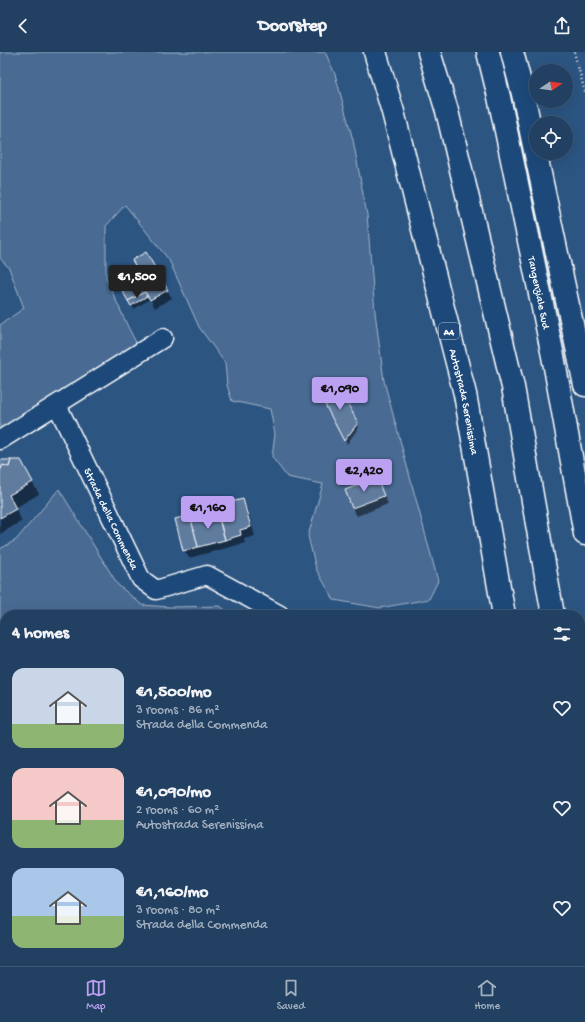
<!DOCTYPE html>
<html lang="en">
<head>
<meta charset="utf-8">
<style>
  body { margin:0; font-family:"Gochi Hand",sans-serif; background:#294768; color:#f1f3f6; height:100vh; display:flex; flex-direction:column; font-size:15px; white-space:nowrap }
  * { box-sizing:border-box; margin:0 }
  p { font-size:13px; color:#a2afbe }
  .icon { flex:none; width:22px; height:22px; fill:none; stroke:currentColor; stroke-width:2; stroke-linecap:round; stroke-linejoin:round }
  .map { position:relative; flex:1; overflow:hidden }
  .drawer { position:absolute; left:0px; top:558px; width:585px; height:356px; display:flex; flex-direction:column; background:#214062; border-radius:16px 16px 0 0; box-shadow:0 4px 16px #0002,0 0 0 1px #3e5977 }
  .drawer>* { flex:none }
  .needle { width:26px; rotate:77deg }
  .tools { position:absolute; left:529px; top:12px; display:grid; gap:8px }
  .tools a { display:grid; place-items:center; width:44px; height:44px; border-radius:50%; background:#214062; box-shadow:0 4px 16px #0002,0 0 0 1px #3e5977; font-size:20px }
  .price { position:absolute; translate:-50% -34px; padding:0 9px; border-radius:4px; background:#bca0f2; color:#111; font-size:13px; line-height:26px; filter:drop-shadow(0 1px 2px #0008) }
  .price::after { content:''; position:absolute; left:50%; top:24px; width:12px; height:9px; margin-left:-6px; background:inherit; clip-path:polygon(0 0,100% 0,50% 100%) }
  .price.on { background:#222; color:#fff }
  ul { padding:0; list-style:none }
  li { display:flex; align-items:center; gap:12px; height:100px; padding:0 12px }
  li span { display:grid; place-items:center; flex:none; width:112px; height:80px; border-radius:12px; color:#555 }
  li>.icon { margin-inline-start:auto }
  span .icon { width:48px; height:48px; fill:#fffc; stroke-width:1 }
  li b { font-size:17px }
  h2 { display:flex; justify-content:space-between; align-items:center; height:48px; padding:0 12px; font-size:17px }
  header { display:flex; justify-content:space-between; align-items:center; height:52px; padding:0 12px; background:#214062; font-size:18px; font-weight:800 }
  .dock { display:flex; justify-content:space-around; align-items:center; height:56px; border-top:1px solid #3e5977; background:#214062; font-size:11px; color:#a2afbe }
  .dock a { display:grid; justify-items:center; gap:2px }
  .dock .on { color:#bca0f2 }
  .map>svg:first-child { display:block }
  .green { fill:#486b92; stroke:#a4b5c8 }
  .shadow { fill:#0007 }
  .building { fill:#5e7c9f; stroke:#fff }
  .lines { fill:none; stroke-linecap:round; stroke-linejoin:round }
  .minor-casing { stroke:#fff; stroke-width:21 }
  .trunk-casing { stroke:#fff; stroke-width:25 }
  .motorway-casing { stroke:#fff; stroke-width:25 }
  .path { stroke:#fff; stroke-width:2.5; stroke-dasharray:1 3; stroke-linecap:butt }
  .minor { stroke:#1f4a7a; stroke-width:18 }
  .trunk { stroke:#1f4a7a; stroke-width:22 }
  .motorway { stroke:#1f4a7a; stroke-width:22 }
  .labels { text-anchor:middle; stroke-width:3.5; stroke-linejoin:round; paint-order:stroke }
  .shield { fill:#1f4a7a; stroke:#bcc9d7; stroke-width:1 }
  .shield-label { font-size:10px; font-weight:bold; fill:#fff }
  .street-label { font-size:11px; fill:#fff; stroke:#1f4a7a }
</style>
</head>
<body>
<header><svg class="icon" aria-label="back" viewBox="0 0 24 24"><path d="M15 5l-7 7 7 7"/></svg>Doorstep<svg class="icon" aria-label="share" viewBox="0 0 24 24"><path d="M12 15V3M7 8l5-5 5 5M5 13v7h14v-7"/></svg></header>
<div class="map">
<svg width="585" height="914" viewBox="0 0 585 914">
  <rect width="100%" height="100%" fill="#2c5582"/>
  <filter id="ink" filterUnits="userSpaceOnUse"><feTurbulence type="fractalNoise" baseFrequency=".025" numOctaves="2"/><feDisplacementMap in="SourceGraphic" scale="8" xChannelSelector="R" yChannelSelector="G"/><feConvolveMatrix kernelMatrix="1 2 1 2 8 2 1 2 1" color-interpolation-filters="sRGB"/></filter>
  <g filter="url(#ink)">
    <g class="green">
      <polygon points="0,0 325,0 335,22 353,88 367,163 375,260 384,329 438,529 429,547 380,556 334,548 316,517 308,484 323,432 287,425 272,405 275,382 270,357 232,349 227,333 225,311 199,275 169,208 125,153 106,174 106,226 128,275 141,300 0,388 0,273 24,256 9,216 0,206"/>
      <polygon points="59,437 118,533 142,553 170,555 220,554 232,563 5,563 5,909 517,909 518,914 0,914 0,497 16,488"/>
    </g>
    <g class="shadow">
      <polygon points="145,202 172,246 155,256 150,247 134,257 119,232 140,220"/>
      <polygon points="338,334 359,375 347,392 321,343"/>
      <polygon points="0,409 20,409 39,442 15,456 22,469 0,482"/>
      <polygon points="375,422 388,452 357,464 352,456 362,433 358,425"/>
      <polygon points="242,448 247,456 255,484 244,487 245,491 189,506 184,498 189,464 192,468 218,461"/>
    </g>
    <g class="building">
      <polygon points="146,200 168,238 150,248 145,240 128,249 118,231 138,219 132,208"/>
      <polygon points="145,240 147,244 131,254 128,249"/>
      <polygon points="338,333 358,371 344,389 320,343"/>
      <polygon points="0,408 11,408 9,415 3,413 0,419"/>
      <polygon points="11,408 21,408 33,430 9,443 16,457 0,466 0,419 3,413 9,415"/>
      <polygon points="374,417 377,426 360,432 357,424"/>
      <polygon points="377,426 384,444 352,456 345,438"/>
      <polygon points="243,447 251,475 240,478 241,483 225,488 216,454"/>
      <polygon points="217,461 225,488 198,495 191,468"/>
      <polygon points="190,463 198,495 183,499 175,467"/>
    </g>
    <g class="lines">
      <g class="minor-casing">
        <g id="minor">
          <path id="s1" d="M57 353 141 527 156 538 207 523 280 563"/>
          <polyline points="0,388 163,286"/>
        </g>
      </g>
      <g class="trunk-casing">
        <g id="trunk">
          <path id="s2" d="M488 0 499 45 553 304 585 482"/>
          <polyline points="512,0 523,42 585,333"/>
        </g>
      </g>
      <g class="motorway-casing">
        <g id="motorway">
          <path id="s3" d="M375 0 393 60 465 342 504 563"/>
          <polyline points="429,0 447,59 513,335 553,563"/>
          <polyline points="580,716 585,745"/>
          <polyline points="564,909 565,914"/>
        </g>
      </g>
      <polyline class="path" points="574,0 585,40"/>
      <use href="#minor" class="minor"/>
      <use href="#trunk" class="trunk"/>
      <use href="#motorway" class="motorway"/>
    </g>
  </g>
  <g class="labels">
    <rect class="shield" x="439" y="271" width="20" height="16" rx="3"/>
    <g class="shield-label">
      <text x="449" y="283">A4</text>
    </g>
    <g class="street-label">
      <text dy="4" stroke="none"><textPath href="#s2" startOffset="246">Tangenziale Sud</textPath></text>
      <text dy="4" stroke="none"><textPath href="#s3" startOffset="361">Autostrada Serenissima</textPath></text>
      <text dy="4" stroke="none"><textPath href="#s1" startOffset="126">Strada della Commenda</textPath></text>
    </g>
  </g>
</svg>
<div class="tools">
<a><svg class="needle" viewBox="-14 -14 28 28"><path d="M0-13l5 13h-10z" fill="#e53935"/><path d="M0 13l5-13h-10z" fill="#a2afbe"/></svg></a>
<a><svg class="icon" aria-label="locate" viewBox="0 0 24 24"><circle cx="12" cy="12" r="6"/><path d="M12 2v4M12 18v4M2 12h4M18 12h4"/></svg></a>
</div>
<b class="price on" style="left:137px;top:247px">€1,500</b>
<b class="price" style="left:340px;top:359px">€1,090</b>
<b class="price" style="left:364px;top:441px">€2,420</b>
<b class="price" style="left:208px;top:478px">€1,160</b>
<section class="drawer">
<h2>4 homes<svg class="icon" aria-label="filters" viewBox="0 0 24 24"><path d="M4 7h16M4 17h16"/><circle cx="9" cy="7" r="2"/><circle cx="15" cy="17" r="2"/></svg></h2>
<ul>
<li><span style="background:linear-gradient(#c9d6e8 70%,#8fb573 0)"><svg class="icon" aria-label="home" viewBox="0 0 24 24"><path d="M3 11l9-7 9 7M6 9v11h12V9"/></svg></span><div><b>€1,500/mo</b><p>3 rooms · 86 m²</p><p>Strada della Commenda</p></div><svg class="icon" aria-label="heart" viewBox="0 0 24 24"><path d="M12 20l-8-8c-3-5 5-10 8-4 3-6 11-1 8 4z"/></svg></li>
<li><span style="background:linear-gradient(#f6c9c9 65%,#8fb573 0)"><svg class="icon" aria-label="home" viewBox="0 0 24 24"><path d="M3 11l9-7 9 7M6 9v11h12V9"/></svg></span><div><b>€1,090/mo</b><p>2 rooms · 60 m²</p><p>Autostrada Serenissima</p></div><svg class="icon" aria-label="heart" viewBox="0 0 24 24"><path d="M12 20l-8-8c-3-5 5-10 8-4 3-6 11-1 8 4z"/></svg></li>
<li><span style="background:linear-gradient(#a9c7e8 60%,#8fb573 0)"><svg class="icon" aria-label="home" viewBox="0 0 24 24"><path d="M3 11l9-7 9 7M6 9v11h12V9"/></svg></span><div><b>€1,160/mo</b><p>3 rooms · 80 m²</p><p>Strada della Commenda</p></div><svg class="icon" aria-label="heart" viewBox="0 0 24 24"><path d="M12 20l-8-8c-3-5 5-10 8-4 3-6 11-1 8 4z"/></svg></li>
</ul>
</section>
</div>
<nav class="dock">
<a class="on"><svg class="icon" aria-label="map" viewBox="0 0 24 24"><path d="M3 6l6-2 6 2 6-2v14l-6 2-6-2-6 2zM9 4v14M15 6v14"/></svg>Map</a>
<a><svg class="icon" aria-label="saved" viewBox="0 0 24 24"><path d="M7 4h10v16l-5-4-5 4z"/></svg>Saved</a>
<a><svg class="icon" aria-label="home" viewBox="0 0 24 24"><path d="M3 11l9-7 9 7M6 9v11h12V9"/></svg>Home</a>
</nav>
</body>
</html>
